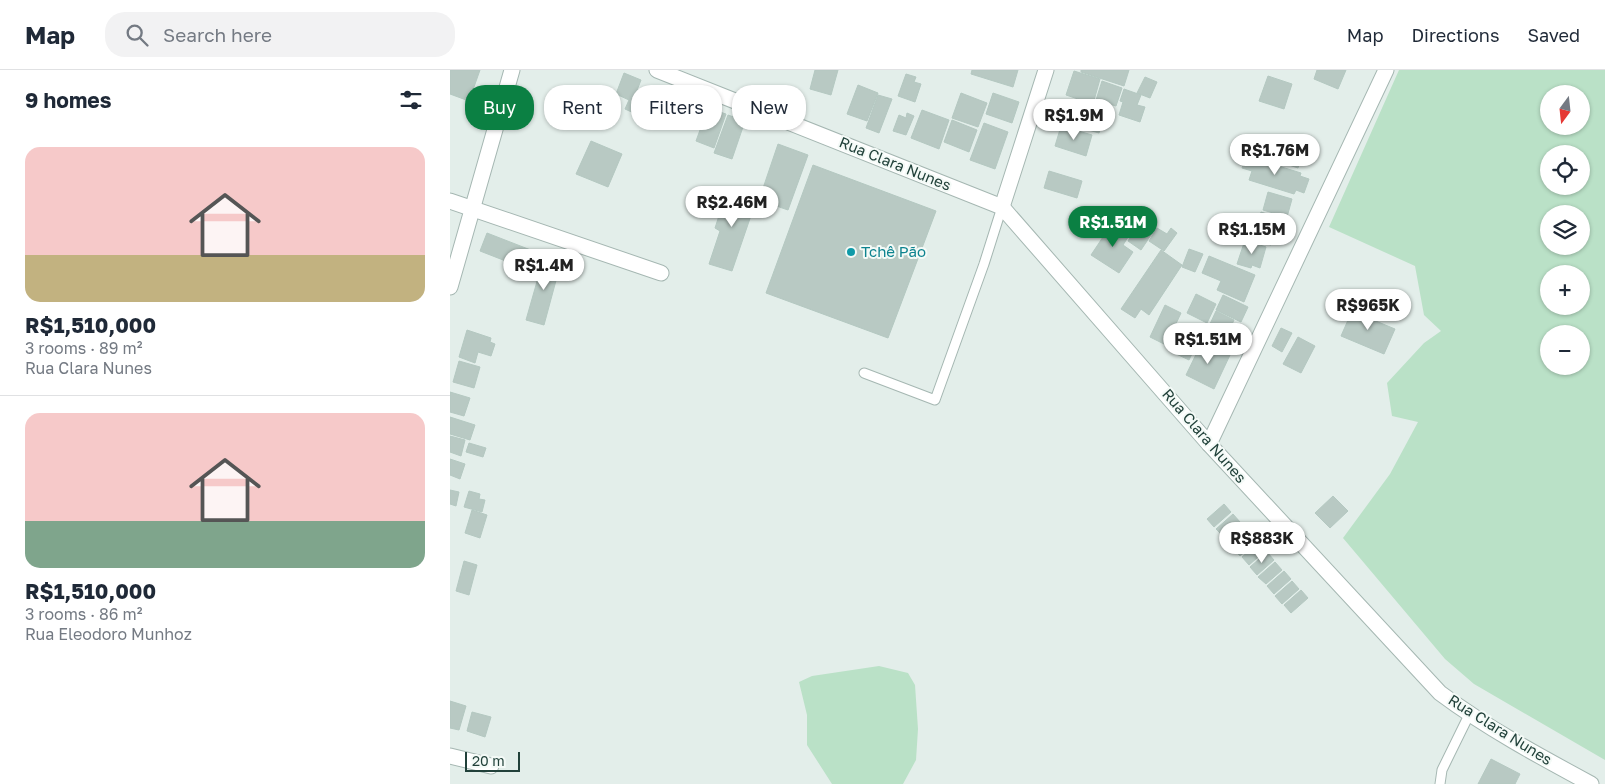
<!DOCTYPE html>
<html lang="en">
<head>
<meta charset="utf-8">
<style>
  body { margin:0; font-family:"Golos Text",sans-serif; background:#f2f2f3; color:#1f2937; height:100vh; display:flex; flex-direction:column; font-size:19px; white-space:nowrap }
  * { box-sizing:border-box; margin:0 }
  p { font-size:16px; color:#747a83 }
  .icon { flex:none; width:28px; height:28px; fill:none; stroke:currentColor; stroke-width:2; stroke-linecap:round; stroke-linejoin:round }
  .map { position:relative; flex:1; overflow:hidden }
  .side { display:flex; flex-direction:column; background:#fff; width:450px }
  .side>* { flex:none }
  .guide { position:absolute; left:15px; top:15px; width:475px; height:45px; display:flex; gap:10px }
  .needle { width:32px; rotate:195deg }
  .controls { position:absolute; left:1090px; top:15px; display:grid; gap:10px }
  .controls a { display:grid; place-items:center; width:50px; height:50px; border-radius:50%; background:#fff; box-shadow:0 1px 4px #0004; font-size:25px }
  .scale { position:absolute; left:15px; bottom:12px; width:55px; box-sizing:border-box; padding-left:5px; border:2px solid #21413a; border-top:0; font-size:14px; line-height:18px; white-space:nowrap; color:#21413a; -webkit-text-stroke:4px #f4faf7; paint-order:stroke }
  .price { position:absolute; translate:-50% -42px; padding:0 11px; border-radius:18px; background:#fff; color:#222; font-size:16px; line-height:32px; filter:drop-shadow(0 1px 2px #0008) }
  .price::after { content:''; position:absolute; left:50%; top:30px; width:15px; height:11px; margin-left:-8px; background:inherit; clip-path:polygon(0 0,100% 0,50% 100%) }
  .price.selected { background:#0b8043; color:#fff }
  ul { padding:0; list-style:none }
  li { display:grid; align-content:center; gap:10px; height:265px; padding:0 25px }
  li+li { border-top:1px solid #e0e1e3 }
  li span { display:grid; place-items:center; height:155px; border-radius:15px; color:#555 }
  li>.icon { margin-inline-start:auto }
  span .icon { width:90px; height:90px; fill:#fffc; stroke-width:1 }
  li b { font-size:21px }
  h2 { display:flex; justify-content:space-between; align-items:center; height:60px; padding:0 25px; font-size:21px }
  .chip { padding:0 18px; border-radius:20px; background:#fff; box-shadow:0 1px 4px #0004; font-size:18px; line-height:45px }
  .chip.selected { background:#0b8043; color:#fff }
  header { display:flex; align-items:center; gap:30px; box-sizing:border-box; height:70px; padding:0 25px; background:#fff; border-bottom:1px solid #e0e1e3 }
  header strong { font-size:24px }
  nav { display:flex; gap:28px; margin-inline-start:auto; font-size:18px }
  .search { width:350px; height:45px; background:#f2f2f3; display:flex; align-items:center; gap:12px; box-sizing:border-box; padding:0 18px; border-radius:20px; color:#747a83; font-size:19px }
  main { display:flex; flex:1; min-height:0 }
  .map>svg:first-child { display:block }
  .green { fill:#bae1c7; fill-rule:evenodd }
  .building { fill:#b8c9c3; stroke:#b4c8c1 }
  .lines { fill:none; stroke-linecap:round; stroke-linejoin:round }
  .service-casing { stroke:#a5b7b2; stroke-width:11 }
  .minor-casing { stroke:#a5b7b2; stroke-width:17 }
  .tertiary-casing { stroke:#a5b7b2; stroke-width:17 }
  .service { stroke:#fff; stroke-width:9 }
  .minor { stroke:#fff; stroke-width:15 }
  .tertiary { stroke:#fff; stroke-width:15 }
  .culture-dot { fill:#0f9aa8; stroke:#f4faf7; stroke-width:2 }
  .labels { text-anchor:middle; stroke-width:4; stroke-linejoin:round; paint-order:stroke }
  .street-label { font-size:15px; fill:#21413a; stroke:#f4faf7 }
  .culture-label { font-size:15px; fill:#0d838f; stroke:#f4faf7; text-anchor:start }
</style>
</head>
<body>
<header>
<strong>Map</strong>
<div class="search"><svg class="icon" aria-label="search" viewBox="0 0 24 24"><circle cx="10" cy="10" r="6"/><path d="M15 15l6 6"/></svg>Search here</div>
<nav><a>Map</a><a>Directions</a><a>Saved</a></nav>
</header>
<main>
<section class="side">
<h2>9 homes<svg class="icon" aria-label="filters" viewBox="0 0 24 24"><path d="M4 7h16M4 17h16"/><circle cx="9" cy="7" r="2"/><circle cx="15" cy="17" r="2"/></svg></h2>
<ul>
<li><span style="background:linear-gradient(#f6c9c9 70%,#c2b280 0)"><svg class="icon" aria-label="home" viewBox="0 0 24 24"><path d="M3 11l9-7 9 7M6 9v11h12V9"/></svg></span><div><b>R$1,510,000</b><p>3 rooms · 89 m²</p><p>Rua Clara Nunes</p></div></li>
<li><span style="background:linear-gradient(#f6c9c9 70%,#7fa58c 0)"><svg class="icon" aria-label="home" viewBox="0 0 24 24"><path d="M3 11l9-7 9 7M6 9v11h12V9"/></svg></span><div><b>R$1,510,000</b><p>3 rooms · 86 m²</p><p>Rua Eleodoro Munhoz</p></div></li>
</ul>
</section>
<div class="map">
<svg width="1155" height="714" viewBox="0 0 1155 714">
  <rect width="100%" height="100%" fill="#e3eeea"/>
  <g class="green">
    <path d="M949 0H1155V690L1024 614 995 589 893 468 940 404 968 352 942 346 937 313 974 273 991 261 974 245 965 196 879 157ZM1099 24H1131V56H1099ZM1099 84H1131V116H1099ZM1099 144H1131V176H1099ZM1099 204H1131V236H1099ZM1099 264H1131V296H1099Z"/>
    <polygon points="429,596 458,603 465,615 468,659 466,690 453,714 382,714 357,675 357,645 349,612 362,606"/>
  </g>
  <g class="building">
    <polygon points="0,0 30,0 19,31 0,24"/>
    <polygon points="365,0 388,0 381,25 360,19"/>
    <polygon points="522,0 568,0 563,17 521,4"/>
    <polygon points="631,0 679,0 674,16 631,2"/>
    <polygon points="867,0 896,0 888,19 864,9"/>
    <polygon points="624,1 650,9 643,34 616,25"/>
    <polygon points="174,3 191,10 184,28 191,31 186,44 175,39 179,30 166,24"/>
    <polygon points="456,4 466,7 464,12 471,14 465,32 448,26"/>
    <polygon points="818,6 842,14 834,39 809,31"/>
    <polygon points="695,7 707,12 700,28 687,23"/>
    <polygon points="652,11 672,18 666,36 646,30"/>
    <polygon points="408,15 428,23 417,51 397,44"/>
    <polygon points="674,19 691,25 687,35 695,37 690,52 669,45 673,32 670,31"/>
    <polygon points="511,23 537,33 528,57 502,48"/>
    <polygon points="543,23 569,32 562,53 536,44"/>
    <polygon points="428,25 442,29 429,63 416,58"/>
    <polygon points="617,33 655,44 649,63 611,52"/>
    <polygon points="258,38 276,44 264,78 246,71"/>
    <polygon points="472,40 499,50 489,79 461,68"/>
    <polygon points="457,43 464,46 456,65 443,61 449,45 456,48"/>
    <polygon points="278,45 295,51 282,89 264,83"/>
    <polygon points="502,50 527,60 519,82 494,72"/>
    <polygon points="534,53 558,62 545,99 520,90"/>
    <polygon points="611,56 642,65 636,86 605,76"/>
    <polygon points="831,69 855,77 848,98 824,90"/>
    <polygon points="141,71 172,84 158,117 126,104"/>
    <polygon points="328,74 358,85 338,140 309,130"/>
    <polygon points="796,86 851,103 850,106 859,109 854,123 846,120 844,124 799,110 802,101 792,98"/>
    <polygon points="363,95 486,141 438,268 316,223"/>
    <polygon points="599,101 632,111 627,128 594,118"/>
    <polygon points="278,118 307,128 282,201 259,194 270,161 265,158"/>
    <polygon points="818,122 842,129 837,147 813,140"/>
    <polygon points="811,142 830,148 821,175 788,166 792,152 795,153 798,145 809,149"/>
    <polygon points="663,152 680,164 673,175 683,182 669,203 641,185"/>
    <polygon points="696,153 705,159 691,180 678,171 686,159 690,162"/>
    <polygon points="707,158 717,164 721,158 727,163 714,181 699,171"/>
    <polygon points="37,163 91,184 84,202 30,181"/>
    <polygon points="795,170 816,177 810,198 802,195 801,198 787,194"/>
    <polygon points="739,179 753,184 745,202 732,197"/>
    <polygon points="711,180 732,195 699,245 691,239 685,248 671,239"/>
    <polygon points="759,186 805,205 794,232 767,220 771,211 752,203"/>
    <polygon points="94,187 111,192 94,255 76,250"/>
    <polygon points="746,224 766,234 757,253 737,243"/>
    <polygon points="773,225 798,237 791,252 766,240"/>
    <polygon points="715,235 731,243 716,275 700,267"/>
    <polygon points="907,236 919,241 916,247 945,259 934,284 891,266 902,241 905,242"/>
    <polygon points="766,241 784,250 778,263 760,254"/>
    <polygon points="731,258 750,267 739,290 720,281"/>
    <polygon points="831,258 842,263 832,282 822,276"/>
    <polygon points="17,260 41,268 40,272 45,274 41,286 28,282 25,293 9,287"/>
    <polygon points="848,267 865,276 851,303 833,294"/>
    <polygon points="752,272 780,285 764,319 736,305"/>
    <polygon points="9,291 30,297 24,318 3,312"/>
    <polygon points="0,322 20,328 14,346 0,342"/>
    <polygon points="0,347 25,355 20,370 0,364"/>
    <polygon points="0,366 15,370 11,386 0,382"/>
    <polygon points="19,373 36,378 33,387 16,382"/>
    <polygon points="0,389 15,394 10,409 0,405"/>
    <polygon points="0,420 9,422 6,436 0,434"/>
    <polygon points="19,421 30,424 29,429 35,430 32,442 14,437"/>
    <polygon points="883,426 898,441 880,458 865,443"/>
    <polygon points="774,434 781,442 764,457 757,449"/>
    <polygon points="22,440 37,445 30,468 15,463"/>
    <polygon points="783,444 790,452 773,466 766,459"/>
    <polygon points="791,454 798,461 781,476 774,468"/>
    <polygon points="800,463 807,471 790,486 783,478"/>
    <polygon points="808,473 815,481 799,495 792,487"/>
    <polygon points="817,482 824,490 807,505 800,497"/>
    <polygon points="14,491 27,495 19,525 6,521"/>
    <polygon points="825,492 832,500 816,514 808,507"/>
    <polygon points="834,501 841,509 824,524 817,516"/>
    <polygon points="842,511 849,519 832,534 825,526"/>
    <polygon points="851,520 858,528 841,543 834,535"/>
    <polygon points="0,631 16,636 9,660 0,658"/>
    <polygon points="22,642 41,647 35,667 17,661"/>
    <polygon points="1041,689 1070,704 1065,714 1028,714"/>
  </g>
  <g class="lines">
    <g class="service-casing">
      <g id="service">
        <polyline points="414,303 485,330 534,194 552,137"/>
        <polyline points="990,714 992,700 1019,645"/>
      </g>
    </g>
    <g class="minor-casing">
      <g id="minor">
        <polyline points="0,131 211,203"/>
        <polyline points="552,137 596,0"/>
        <polyline points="0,217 62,0"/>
        <polyline points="759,374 936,0"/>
        <polyline points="0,686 41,696"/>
      </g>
    </g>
    <g class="tertiary-casing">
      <path id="tertiary" d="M207 0 552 137 759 374 990 623C1037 658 1089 686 1141 714"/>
    </g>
    <use href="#service" class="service"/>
    <use href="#minor" class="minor"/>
    <use href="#tertiary" class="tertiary"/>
  </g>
  <circle class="culture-dot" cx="401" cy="182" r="5"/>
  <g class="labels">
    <g class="street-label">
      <text transform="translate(445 94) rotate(22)" y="5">Rua Clara Nunes</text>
      <text transform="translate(754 366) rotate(49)" y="5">Rua Clara Nunes</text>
      <text transform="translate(1050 660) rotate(32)" y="5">Rua Clara Nunes</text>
    </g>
    <g class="culture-label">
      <text x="411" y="187">Tchê Pão</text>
    </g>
  </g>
</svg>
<div class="controls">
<a><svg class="needle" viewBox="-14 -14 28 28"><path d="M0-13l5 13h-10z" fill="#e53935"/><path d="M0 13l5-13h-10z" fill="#747a83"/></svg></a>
<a><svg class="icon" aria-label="locate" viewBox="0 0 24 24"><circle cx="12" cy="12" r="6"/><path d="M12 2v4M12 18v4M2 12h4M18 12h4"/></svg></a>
<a><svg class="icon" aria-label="layers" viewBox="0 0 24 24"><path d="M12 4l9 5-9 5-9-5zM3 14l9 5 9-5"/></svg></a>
<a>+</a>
<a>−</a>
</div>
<div class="scale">20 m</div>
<b class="price" style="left:624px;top:71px">R$1.9M</b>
<b class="price" style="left:825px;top:106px">R$1.76M</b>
<b class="price" style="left:282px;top:158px">R$2.46M</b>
<b class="price selected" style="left:663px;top:178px">R$1.51M</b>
<b class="price" style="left:802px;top:185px">R$1.15M</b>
<b class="price" style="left:94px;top:221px">R$1.4M</b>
<b class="price" style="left:918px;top:261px">R$965K</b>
<b class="price" style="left:758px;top:295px">R$1.51M</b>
<b class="price" style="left:812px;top:494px">R$883K</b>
<div class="guide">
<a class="chip selected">Buy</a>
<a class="chip">Rent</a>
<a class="chip">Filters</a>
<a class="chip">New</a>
</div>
</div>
</main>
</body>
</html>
